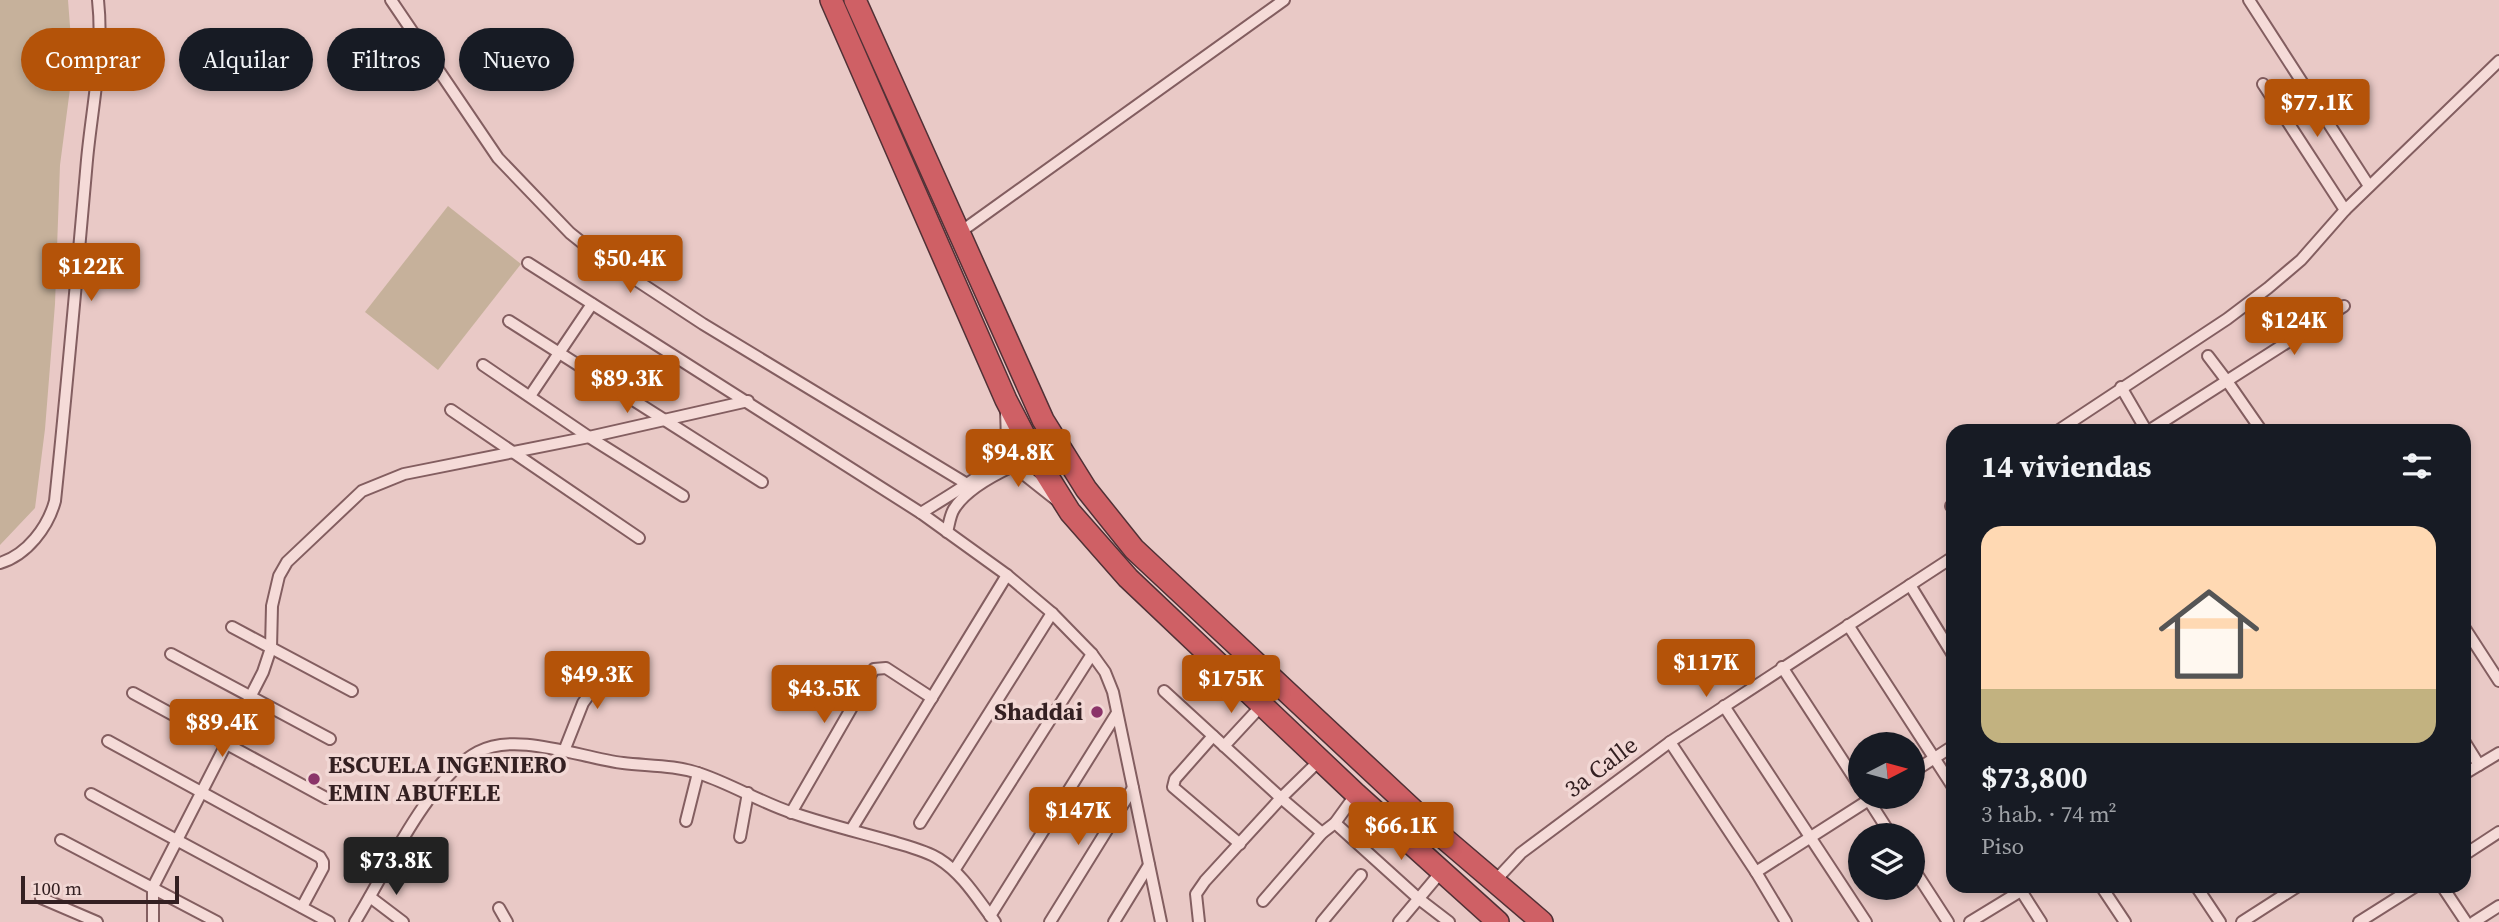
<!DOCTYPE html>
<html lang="es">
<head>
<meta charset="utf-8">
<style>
  body { margin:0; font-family:"Source Serif 4",serif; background:#20242c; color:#f1f3f6; height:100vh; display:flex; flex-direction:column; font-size:26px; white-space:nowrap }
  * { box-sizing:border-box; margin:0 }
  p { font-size:23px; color:#9ea1a6 }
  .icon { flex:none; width:38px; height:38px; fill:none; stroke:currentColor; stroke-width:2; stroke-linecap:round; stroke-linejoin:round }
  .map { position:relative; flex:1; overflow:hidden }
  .panel { position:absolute; left:1946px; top:424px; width:525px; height:469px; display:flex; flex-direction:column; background:#171b24; border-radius:21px; box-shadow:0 4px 10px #0003 }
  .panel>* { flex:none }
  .top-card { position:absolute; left:21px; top:28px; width:665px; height:63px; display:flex; gap:14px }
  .needle { width:46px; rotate:84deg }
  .controls { position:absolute; left:1848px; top:732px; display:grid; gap:14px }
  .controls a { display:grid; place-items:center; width:77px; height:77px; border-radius:50%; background:#171b24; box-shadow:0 4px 10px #0003; font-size:35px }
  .scale { position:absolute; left:21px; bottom:18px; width:158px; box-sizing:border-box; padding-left:7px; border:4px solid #342022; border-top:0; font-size:19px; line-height:24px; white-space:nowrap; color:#342022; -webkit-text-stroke:5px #f2d8d5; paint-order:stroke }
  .price { position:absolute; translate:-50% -60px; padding:0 16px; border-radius:7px; background:#b45309; color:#fff; font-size:23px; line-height:46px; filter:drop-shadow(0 2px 4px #0008) }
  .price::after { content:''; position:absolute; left:50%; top:42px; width:21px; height:16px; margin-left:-10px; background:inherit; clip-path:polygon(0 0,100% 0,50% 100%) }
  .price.current { background:#222; color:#fff }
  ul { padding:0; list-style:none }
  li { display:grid; align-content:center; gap:14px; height:371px; padding:0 35px }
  li span { display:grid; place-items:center; height:217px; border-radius:21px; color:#555 }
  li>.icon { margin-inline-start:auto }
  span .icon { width:126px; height:126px; fill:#fffc; stroke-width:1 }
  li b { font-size:30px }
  h2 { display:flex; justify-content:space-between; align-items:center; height:84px; padding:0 35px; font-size:30px }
  .chip { padding:0 24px; border-radius:32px; background:#171b24; box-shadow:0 4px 10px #0003; font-size:24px; line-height:63px }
  .chip.current { background:#b45309; color:#fff }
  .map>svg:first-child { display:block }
  .green { fill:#c6b19b }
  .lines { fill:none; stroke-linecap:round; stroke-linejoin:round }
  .street-casing { stroke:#835e60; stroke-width:14 }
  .highway-casing { stroke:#513136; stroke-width:24 }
  .street { stroke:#f5dbd8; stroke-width:10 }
  .highway { stroke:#cf6065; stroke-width:21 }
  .poi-dot { fill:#8b3469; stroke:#f2d8d5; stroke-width:2.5 }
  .labels { text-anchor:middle; stroke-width:7; stroke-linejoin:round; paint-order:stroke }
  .poi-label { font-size:24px; font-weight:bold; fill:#342022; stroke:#f2d8d5; text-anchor:end }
  .street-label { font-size:24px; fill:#342022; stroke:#f2d8d5 }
</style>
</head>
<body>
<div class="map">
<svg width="2499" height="922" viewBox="0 0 2499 922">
  <rect width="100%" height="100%" fill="#e9c9c6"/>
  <g class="green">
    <polygon points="0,0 68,0 73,66 60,165 55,304 45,429 35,508 0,545"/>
    <polygon points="448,206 521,264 438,370 365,312"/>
  </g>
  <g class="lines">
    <g class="street-casing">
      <g id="street">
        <polyline points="391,0 498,158 570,233 595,253 703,324 967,484"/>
        <polyline points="2249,0 2369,186"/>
        <polyline points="2263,84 2345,210"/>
        <polyline points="959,233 1284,0"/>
        <polyline points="528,263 921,513 1007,575 1052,613 1092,654 1105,672 1113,692 1161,922"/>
        <polyline points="509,321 762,482"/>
        <polyline points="2208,356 2227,381 2261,430"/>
        <polyline points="483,365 589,437 683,496"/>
        <polyline points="2121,387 2146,430"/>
        <polyline points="530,396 592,304"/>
        <polyline points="451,410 639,538"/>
        <polyline points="2059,430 2227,319 2268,288 2301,260 2345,210 2499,61"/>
        <polyline points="2150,430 2344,306"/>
        <polyline points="1951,506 1953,504"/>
        <path d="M921 513C940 501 991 472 1002 454 1009 442 1006 423 1006 410"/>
        <path d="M947 532C949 525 950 515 954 509 965 491 992 476 1011 467L1026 476 1055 499"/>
        <path d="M0 563C27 555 48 527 55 501 67 387 77 273 87 160 92 106 104 55 98 0"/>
        <polyline points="1910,585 1953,655"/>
        <polyline points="1848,625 1953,787"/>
        <polyline points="232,627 352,691"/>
        <polyline points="2464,627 2499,681"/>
        <polyline points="171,654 330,739"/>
        <polyline points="1782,667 1860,787"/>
        <polyline points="1164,691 1281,798 1322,833"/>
        <polyline points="133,693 326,798"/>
        <polyline points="1724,706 1866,922"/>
        <polyline points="1213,736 1175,779 1173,787 1240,844"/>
        <polyline points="108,741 320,857 323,862 323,868 302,907"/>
        <polyline points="2464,741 2479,765"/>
        <polyline points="1670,742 1756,872 1786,922"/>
        <polyline points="1224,746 1262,705"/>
        <polyline points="564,751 583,703 613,661"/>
        <polyline points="1913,772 1953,746"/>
        <polyline points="2464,774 2499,753"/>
        <polyline points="91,794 329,922"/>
        <polyline points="1866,796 1891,835"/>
        <polyline points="791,813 874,669 886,668 932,698"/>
        <polyline points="686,821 698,773"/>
        <polyline points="920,823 1052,613"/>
        <polyline points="1335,823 1419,899 1449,922"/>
        <polyline points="851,830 1007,575"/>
        <polyline points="740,837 748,793"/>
        <polyline points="61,840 217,922"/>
        <polyline points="2464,855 2499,832"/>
        <polyline points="1913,868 1948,922"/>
        <polyline points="955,869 1092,654"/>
        <polyline points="1756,872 1875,796"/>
        <polyline points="1494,882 1521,853 1670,742 1953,557"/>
        <polyline points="2018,886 2041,922"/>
        <polyline points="2101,886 2125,922"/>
        <polyline points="2196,886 2220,922"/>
        <polyline points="2442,886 2466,922"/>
        <polyline points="370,897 403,922"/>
        <polyline points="41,898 97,922"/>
        <polyline points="1263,901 1322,833 1335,823 1356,794"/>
        <polyline points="499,908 507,922"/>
        <polyline points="990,916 1117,713"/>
        <polyline points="153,922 153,887 263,672 271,648 272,606 279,576 287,562 362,491 404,474 589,437 748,401"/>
        <path d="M355 922C385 874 427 779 478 752 516 731 581 758 623 763 649 766 675 765 701 774 733 785 762 803 793 813 825 824 858 832 890 841 906 846 925 850 939 859 963 874 978 900 995 922"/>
        <polyline points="1050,922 1133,788"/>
        <polyline points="1114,922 1149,865"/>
        <polyline points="1199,922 1196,894 1205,881 1281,798 1320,760"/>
        <polyline points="1322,922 1361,875"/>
        <polyline points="1399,922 1441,872"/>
        <polyline points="1970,922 2029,886"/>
        <polyline points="2242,922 2298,886"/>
        <polyline points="2359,922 2416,886"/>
        <polyline points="2474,922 2499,906"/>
      </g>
    </g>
    <g class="highway-casing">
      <g id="highway">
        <polyline points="831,0 1006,400 1035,456 1070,512 1128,578 1356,794 1498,922"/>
        <polyline points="855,0 1043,420 1086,489 1134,549 1439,834 1542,922"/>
      </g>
    </g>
    <use href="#street" class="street"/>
    <use href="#highway" class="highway"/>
  </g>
  <g class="poi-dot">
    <circle cx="1097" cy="712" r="7"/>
    <circle cx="314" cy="779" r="7"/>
  </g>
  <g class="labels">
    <g class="poi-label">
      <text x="1083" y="720">Shaddai</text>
      <text x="328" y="773" text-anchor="start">ESCUELA INGENIERO<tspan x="328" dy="28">EMIN ABUFELE</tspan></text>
    </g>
    <g class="street-label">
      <text transform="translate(1601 767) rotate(-37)" y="8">3a Calle</text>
    </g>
  </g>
</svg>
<div class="controls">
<a><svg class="needle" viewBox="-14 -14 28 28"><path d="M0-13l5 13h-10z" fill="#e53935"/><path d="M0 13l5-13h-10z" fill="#9ea1a6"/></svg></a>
<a><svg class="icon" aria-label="layers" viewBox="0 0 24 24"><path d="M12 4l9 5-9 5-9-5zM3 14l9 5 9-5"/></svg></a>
</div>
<div class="scale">100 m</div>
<b class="price" style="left:2317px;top:139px">$77.1K</b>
<b class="price" style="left:630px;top:295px">$50.4K</b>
<b class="price" style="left:91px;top:303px">$122K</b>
<b class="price" style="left:2294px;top:357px">$124K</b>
<b class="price" style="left:627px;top:415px">$89.3K</b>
<b class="price" style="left:1018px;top:489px">$94.8K</b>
<b class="price" style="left:1706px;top:699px">$117K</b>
<b class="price" style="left:597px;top:711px">$49.3K</b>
<b class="price" style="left:1231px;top:715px">$175K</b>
<b class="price" style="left:824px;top:725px">$43.5K</b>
<b class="price" style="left:222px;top:759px">$89.4K</b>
<b class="price" style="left:1078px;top:847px">$147K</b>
<b class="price" style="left:1401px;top:862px">$66.1K</b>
<b class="price current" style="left:396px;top:897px">$73.8K</b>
<div class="top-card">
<a class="chip current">Comprar</a>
<a class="chip">Alquilar</a>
<a class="chip">Filtros</a>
<a class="chip">Nuevo</a>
</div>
<section class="panel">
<h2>14 viviendas<svg class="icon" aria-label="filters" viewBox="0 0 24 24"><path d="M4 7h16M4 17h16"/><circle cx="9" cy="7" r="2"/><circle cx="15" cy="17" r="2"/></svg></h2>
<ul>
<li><span style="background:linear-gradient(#ffd9b3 75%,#c2b280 0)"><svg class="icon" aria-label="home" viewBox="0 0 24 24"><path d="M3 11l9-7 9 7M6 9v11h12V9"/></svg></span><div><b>$73,800</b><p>3 hab. · 74 m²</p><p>Piso</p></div></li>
</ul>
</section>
</div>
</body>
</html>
